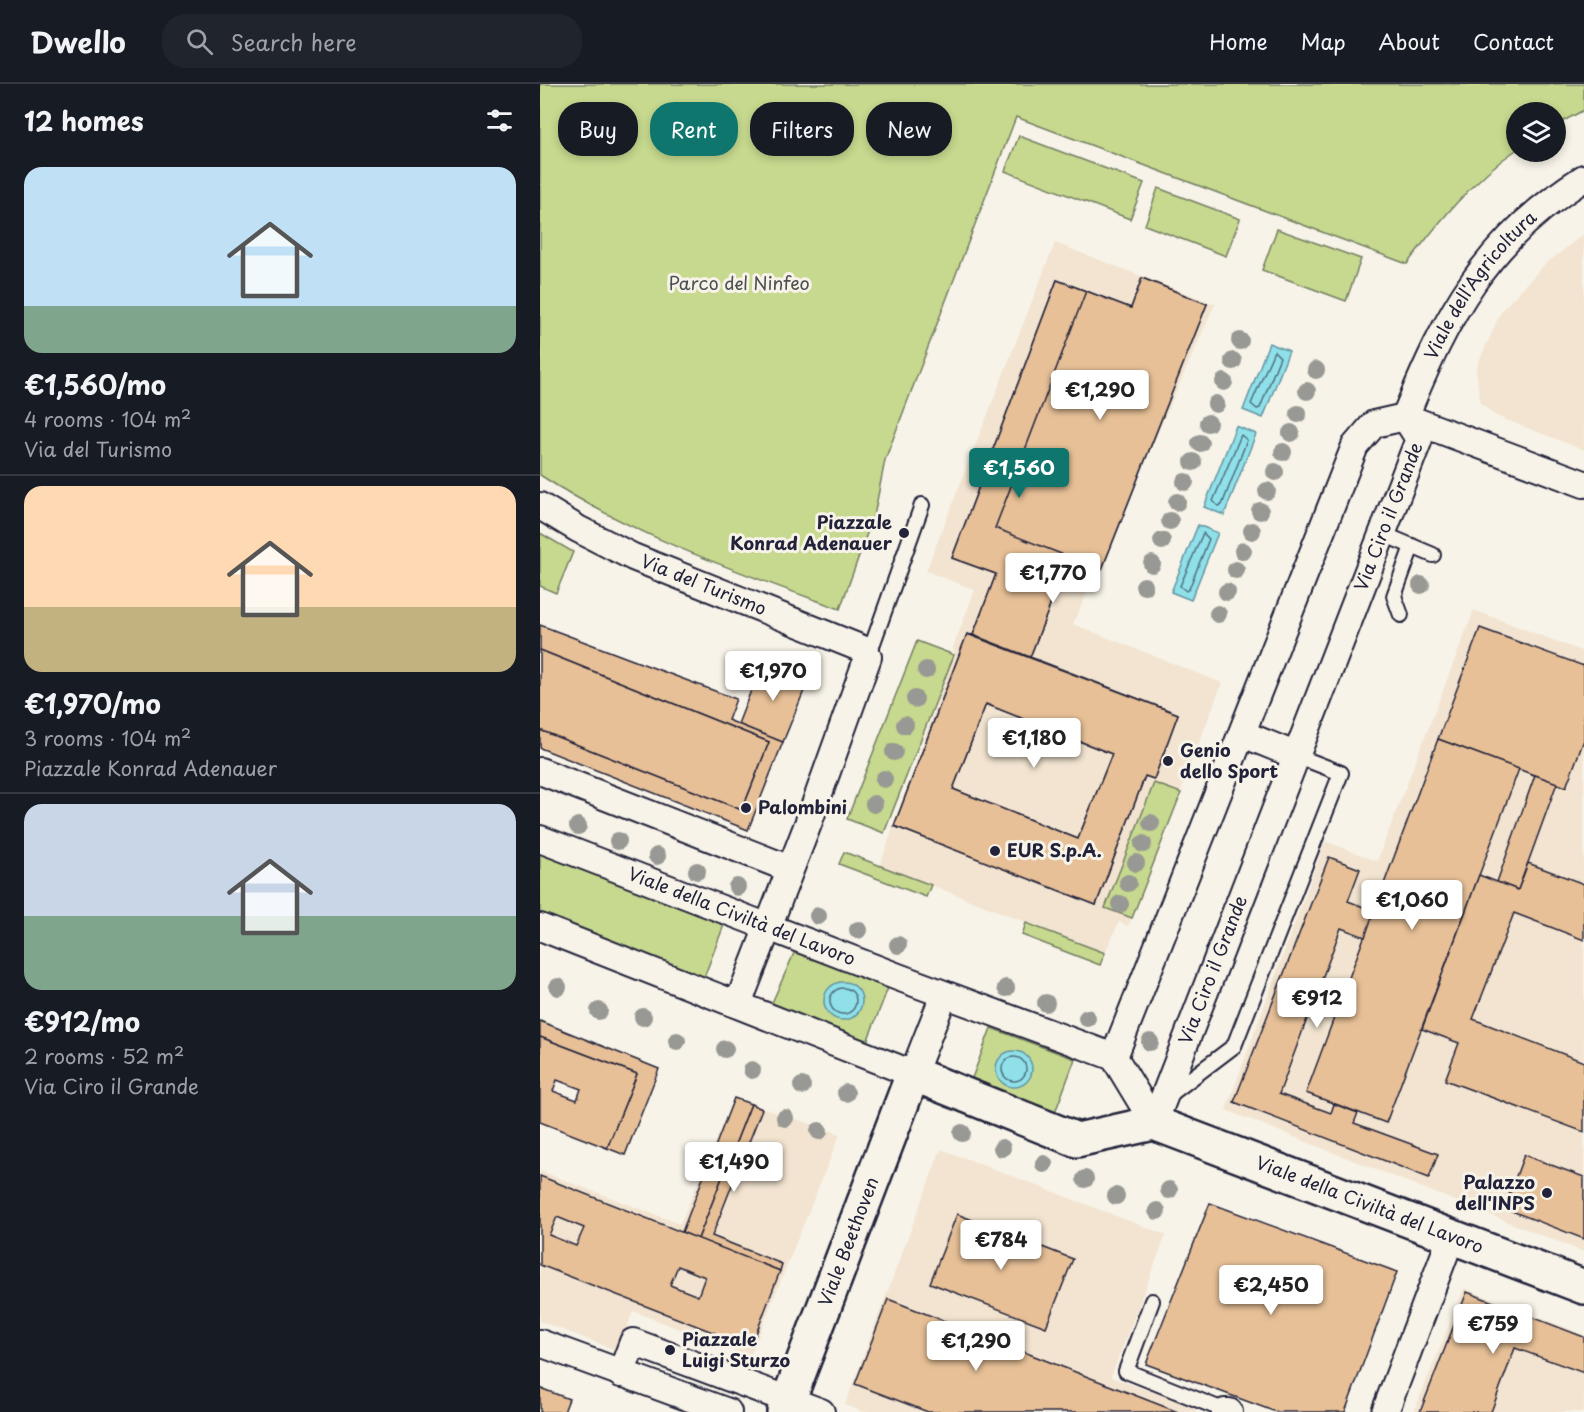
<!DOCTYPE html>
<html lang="en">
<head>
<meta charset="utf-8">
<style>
  body { margin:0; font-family:"Playpen Sans",sans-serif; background:#20242c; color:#f1f3f6; height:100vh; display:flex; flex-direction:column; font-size:22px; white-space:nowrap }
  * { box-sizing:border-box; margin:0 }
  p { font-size:20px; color:#9ea1a6 }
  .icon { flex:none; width:33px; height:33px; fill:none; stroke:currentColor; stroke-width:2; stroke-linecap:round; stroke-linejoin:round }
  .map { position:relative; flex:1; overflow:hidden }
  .drawer { display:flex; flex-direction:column; background:#171b24; width:540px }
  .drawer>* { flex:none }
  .guide { position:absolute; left:18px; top:18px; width:570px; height:54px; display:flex; gap:12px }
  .buttons { position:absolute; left:966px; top:18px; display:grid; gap:12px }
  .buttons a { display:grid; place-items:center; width:60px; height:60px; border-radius:50%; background:#171b24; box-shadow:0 3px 9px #0003; font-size:30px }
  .price { position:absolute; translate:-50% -51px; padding:0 14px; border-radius:6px; background:#fff; color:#222; font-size:20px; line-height:39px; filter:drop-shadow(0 2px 3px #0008) }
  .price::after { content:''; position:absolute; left:50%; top:36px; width:18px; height:14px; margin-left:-9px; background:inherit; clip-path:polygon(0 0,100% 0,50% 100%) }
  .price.current { background:#0f766e; color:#fff }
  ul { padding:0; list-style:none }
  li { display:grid; align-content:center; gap:12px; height:318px; padding:0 24px }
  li+li { border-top:2px solid #363941 }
  li span { display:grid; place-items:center; height:186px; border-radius:18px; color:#555 }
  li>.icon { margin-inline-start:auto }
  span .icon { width:108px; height:108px; fill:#fffc; stroke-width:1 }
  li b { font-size:26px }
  h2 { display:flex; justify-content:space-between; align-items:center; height:72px; padding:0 24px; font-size:26px }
  .tag { padding:0 21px; border-radius:24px; background:#171b24; box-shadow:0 3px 9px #0003; font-size:21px; line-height:54px }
  .tag.current { background:#0f766e; color:#fff }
  header { display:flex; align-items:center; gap:36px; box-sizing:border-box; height:84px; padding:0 30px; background:#171b24; border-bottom:2px solid #363941 }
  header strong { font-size:28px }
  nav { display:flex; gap:33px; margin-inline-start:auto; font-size:21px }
  .search { width:420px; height:54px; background:#20242c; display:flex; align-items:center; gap:15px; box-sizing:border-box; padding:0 21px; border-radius:24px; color:#9ea1a6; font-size:22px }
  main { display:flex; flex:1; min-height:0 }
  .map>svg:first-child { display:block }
  .built { fill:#f2e4d0 }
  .green { fill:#c6d98e; stroke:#747e64; stroke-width:1.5 }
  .water { fill:#8fe0e8; stroke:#6394a3; stroke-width:1.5 }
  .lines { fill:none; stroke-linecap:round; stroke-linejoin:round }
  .shore { stroke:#4e6e80; stroke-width:1.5 }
  .building { fill:#e7c097; stroke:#22223b; stroke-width:1.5; fill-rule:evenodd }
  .lane-casing { stroke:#22223b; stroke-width:18 }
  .street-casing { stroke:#22223b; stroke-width:30 }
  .secondary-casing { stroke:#22223b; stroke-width:38 }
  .lane { stroke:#f7f3e8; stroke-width:14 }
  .street { stroke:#f7f3e8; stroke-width:26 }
  .secondary { stroke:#f7f3e8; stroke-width:33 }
  .tree { fill:#989994 }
  .poi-dot { fill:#22223b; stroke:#f7f3e8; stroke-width:2 }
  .labels { text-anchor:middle; stroke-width:6; stroke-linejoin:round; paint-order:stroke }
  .park-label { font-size:18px; fill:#4b5050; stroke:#f7f3e8 }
  .street-label { font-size:18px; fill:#22223b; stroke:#f7f3e8 }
  .poi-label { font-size:18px; font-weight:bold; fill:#22223b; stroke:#f7f3e8; text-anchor:start }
</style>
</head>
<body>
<header>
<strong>Dwello</strong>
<div class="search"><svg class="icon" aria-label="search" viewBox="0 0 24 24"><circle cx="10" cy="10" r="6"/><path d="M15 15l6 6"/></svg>Search here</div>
<nav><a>Home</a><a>Map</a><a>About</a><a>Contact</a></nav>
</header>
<main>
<section class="drawer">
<h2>12 homes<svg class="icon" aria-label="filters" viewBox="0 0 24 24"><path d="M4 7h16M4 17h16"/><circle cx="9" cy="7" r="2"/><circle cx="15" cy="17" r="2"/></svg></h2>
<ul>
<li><span style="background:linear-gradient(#bfe0f5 75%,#7fa58c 0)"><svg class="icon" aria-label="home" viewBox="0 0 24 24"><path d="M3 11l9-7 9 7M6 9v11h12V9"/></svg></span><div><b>€1,560/mo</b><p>4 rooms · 104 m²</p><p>Via del Turismo</p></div></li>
<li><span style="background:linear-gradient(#ffd9b3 65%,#c2b280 0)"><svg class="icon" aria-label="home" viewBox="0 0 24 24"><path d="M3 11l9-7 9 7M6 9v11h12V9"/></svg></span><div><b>€1,970/mo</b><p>3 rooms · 104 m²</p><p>Piazzale Konrad Adenauer</p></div></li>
<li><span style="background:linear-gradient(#c9d6e8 60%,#7fa58c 0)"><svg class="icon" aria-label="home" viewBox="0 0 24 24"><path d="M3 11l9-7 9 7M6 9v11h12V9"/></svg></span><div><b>€912/mo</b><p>2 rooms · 52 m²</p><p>Via Ciro il Grande</p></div></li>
</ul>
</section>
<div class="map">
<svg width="1044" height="1328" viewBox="0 0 1044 1328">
  <rect width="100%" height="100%" fill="#f7f3e8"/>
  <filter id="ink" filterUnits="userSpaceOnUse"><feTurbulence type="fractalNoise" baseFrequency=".0167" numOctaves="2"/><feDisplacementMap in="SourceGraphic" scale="12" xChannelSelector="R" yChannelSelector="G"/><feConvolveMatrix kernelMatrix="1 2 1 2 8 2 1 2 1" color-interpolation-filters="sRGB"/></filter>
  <g filter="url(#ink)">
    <g class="built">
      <polygon points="1044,150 1044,366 956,332 940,319 936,284 962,226 1004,181"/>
      <polygon points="515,159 675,220 533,540 682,599 592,834 588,842 579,838 565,869 340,781 414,571 413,563 435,506 386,487"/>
      <polygon points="934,526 1044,568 1044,1168 686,1026 785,757 837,777"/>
      <polygon points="194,1014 300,1050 210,1273 93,1227 78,1267 0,1237 0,1087 140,1140"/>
      <polygon points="401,1065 626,1151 571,1293 657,1324 655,1328 323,1328 305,1321"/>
      <polygon points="924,1204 1044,1251 1044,1328 874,1328"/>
    </g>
    <g class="green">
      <path d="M0 0H1044V26L1016 41V28H976V66C933 95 898 139 867 180L476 33 345 376 335 427 300 525C196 487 93 452 0 391Z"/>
      <polygon points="479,52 604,99 590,135 465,87"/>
      <polygon points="618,104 700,135 686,172 605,141"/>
      <polygon points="737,145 821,175 806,217 722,186"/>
      <polygon points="0,449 33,468 16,509 0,502"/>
      <polygon points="377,557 414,571 344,749 307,735"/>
      <polygon points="614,699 641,709 592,834 565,824"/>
      <polygon points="0,766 184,841 163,896 0,832"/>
      <polygon points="304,768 391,801 386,813 299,780"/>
      <polygon points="486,839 565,869 560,881 482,851"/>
      <polygon points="255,867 348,904 327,958 231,921"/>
      <polygon points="451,944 535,975 513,1034 429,1002"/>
    </g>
    <g class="water">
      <polygon points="729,259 749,267 723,334 703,326"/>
      <polygon points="696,342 716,350 684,431 664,423"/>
      <polygon points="658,441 678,449 651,516 631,508"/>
      <circle cx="303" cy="917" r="19"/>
      <circle cx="474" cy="985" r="18"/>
    </g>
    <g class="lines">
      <g class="shore">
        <polygon points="734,267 740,273 720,324 717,325 711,320"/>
        <polygon points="701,351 707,356 682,421 678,422 673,417"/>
        <polygon points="663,449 669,455 649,505 646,507 640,502"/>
        <circle cx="303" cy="917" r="13"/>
        <circle cx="474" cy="985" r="12"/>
      </g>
    </g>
    <g class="building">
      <polygon points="602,194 667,220 562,485 455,444 546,207 591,224"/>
      <path d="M602 194 667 220 562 485 529 473 490 573 638 630 614 695 605 692 556 821 354 742 427 550 433 551 456 490 412 474 517 196 591 224ZM446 620 572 670 538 755 413 705Z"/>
      <polygon points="517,196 546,207 455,444 529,473 490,573 433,551 456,490 412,474"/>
      <polygon points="0,541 196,615 188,636 243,658 208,746 0,664 0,646 202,726 229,658 0,566"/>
      <polygon points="940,544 1044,582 1044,656 1026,703 898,655"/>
      <path d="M427 550 638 630 614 695 605 692 556 821 354 742ZM446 620 572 670 538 755 413 705Z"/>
      <polygon points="0,566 229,658 202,726 0,646"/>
      <polygon points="222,578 268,597 243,658 198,640"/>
      <polygon points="898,655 979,685 846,1039 766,1009"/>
      <polygon points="995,691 1017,699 978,806 957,798"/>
      <polygon points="789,773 820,785 808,817 834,827 825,853 801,844 739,1010 791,1029 794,1020 818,1029 814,1039 898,1070 889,1094 694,1018"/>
      <polygon points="988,779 1044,800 1044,856 974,829 933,935 1044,978 1044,1048 905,996 919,959 882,945 939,791 978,806"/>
      <polygon points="0,937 119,985 85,1071 67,1064 97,990 0,953"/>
      <path d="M0 953 97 990 67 1064 0 1038ZM17 996 41 1005 37 1016 13 1007Z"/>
      <polygon points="194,1014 211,1020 158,1155 142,1148"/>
      <polygon points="211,1020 222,1025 172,1152 242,1180 240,1187 158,1155"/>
      <polygon points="984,1071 1044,1093 1044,1155 964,1124"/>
      <path d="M0 1092 240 1187 211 1263 0 1181ZM17 1133 44 1144 36 1162 9 1151ZM138 1182 165 1193 158 1212 130 1201Z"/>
      <polygon points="670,1119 857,1188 805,1328 736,1328 606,1280"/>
      <polygon points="417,1130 533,1175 506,1243 390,1199"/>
      <polygon points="927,1208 1044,1253 1044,1289 975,1264 951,1328 880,1328"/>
      <polygon points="348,1215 638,1328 388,1328 315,1300"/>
      <polygon points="0,1304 29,1315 24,1328 0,1328"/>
    </g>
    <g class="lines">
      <g class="lane-casing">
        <g id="lane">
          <polyline points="843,450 893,471"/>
          <polyline points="861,531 854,512 872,462"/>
          <polyline points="328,573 382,421"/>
          <polyline points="628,1012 694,962 801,689 757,672"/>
          <polyline points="612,1217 586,1287 686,1327"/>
        </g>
      </g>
      <g class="street-casing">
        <g id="street">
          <path id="s1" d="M865 333C908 228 945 157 1044 94"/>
          <polyline points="865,333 1044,400"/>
          <path id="s2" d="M0 422 38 445 93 473 325 566 328 573 268 740 198 920"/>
          <polyline points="703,650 757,672"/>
          <polyline points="0,687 250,785"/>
          <path id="s3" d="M0 755 358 893 574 973 614 1039"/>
          <polyline points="0,843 373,990 404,911"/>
          <polyline points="574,973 815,362 834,340 865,333"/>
          <path id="s4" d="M614 1039 879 355 865 333"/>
          <polyline points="0,1259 188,1328"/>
          <polyline points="81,1290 93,1258 281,1328"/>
          <polyline points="685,1328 689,1328"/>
          <polyline points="845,1328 912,1151"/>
        </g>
      </g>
      <g class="secondary-casing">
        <g id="secondary">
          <path id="s5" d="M244 1328 373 990 537 1056 614 1039 1044 1203"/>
        </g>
      </g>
      <use href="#lane" class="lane"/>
      <use href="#street" class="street"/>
      <use href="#secondary" class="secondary"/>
    </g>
    <g class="tree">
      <circle cx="700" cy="257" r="9"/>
      <circle cx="693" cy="277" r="9"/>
      <circle cx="776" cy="286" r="9"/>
      <circle cx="684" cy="298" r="9"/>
      <circle cx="767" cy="307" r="9"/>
      <circle cx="676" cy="320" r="9"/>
      <circle cx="758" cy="330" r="9"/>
      <circle cx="668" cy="339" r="9"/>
      <circle cx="751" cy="349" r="9"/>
      <circle cx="660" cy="359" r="9"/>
      <circle cx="743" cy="368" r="9"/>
      <circle cx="653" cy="378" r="9"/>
      <circle cx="735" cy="388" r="9"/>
      <circle cx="645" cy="398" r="9"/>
      <circle cx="727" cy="407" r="9"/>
      <circle cx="637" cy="418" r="9"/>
      <circle cx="720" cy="427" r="9"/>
      <circle cx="630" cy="437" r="9"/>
      <circle cx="712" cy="447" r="9"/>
      <circle cx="622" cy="457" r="9"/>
      <circle cx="703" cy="467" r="9"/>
      <circle cx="612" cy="480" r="9"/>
      <circle cx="696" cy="486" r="9"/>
      <circle cx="881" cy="501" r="9"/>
      <circle cx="604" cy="502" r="9"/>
      <circle cx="687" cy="508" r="9"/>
      <circle cx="678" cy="530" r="9"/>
      <circle cx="386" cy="586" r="9"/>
      <circle cx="375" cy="615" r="9"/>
      <circle cx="365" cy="641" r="9"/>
      <circle cx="354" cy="668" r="9"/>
      <circle cx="344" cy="695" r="9"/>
      <circle cx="334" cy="720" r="9"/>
      <circle cx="611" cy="739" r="9"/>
      <circle cx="38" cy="742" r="9"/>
      <circle cx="78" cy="757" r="9"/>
      <circle cx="603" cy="760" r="9"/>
      <circle cx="117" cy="772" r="9"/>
      <circle cx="596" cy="779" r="9"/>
      <circle cx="157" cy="787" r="9"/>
      <circle cx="588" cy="799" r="9"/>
      <circle cx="197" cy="803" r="9"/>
      <circle cx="580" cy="820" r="9"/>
      <circle cx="278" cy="832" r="9"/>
      <circle cx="318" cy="846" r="9"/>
      <circle cx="358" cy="861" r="9"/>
      <circle cx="18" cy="903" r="9"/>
      <circle cx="466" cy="904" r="9"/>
      <circle cx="506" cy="919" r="9"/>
      <circle cx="59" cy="927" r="9"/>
      <circle cx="103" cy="933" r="9"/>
      <circle cx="547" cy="934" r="9"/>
      <circle cx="137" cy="957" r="9"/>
      <circle cx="610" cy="958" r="9"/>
      <circle cx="185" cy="965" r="9"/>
      <circle cx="212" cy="986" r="9"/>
      <circle cx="262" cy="1002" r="9"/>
      <circle cx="306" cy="1009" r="9"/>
      <circle cx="245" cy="1034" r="9"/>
      <circle cx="279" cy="1047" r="9"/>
      <circle cx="422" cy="1049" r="9"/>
      <circle cx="462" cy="1064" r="9"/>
      <circle cx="504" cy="1080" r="9"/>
      <circle cx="545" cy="1095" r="9"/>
      <circle cx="629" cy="1106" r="9"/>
      <circle cx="576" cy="1112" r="9"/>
      <circle cx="617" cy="1127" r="9"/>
    </g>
  </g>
  <g class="poi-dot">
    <circle cx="364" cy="449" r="6"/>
    <circle cx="628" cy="677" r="6"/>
    <circle cx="206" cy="724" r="6"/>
    <circle cx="455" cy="767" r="6"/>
    <circle cx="1007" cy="1109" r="6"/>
    <circle cx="130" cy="1266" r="6"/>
  </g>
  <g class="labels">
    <g class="park-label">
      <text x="199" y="206">Parco del Ninfeo</text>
    </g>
    <g class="street-label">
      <text dy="6" stroke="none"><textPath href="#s1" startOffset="153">Viale dell'Agricoltura</textPath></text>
      <text dy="6" stroke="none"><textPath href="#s4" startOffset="650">Via Ciro il Grande</textPath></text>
      <text dy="6" stroke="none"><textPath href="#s2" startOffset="182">Via del Turismo</textPath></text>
      <text dy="6" stroke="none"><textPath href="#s3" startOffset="216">Viale della Civiltà del Lavoro</textPath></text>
      <text dy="6" stroke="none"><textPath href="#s4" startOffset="164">Via Ciro il Grande</textPath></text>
      <text dy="6" stroke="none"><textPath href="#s5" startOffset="848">Viale della Civiltà del Lavoro</textPath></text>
      <text dy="6" stroke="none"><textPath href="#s5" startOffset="182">Viale Beethoven</textPath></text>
    </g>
    <g class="poi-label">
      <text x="352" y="445" text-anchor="end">Piazzale<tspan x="352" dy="21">Konrad Adenauer</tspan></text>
      <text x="640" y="673">Genio<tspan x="640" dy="21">dello Sport</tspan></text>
      <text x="218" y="730">Palombini</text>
      <text x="467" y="773">EUR S.p.A.</text>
      <text x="995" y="1105" text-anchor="end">Palazzo<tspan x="995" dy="21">dell'INPS</tspan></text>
      <text x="142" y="1262">Piazzale<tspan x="142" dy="21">Luigi Sturzo</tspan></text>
    </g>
  </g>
</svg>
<div class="buttons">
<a><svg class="icon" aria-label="layers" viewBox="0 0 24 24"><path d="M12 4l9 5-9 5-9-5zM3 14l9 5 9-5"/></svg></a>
</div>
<b class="price" style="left:560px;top:337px">€1,290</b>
<b class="price current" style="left:479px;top:415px">€1,560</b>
<b class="price" style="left:513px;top:520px">€1,770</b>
<b class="price" style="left:233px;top:618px">€1,970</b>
<b class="price" style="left:494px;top:685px">€1,180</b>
<b class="price" style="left:872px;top:847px">€1,060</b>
<b class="price" style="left:777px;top:945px">€912</b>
<b class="price" style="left:194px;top:1109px">€1,490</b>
<b class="price" style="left:461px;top:1187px">€784</b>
<b class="price" style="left:731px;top:1232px">€2,450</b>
<b class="price" style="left:953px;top:1271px">€759</b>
<b class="price" style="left:436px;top:1288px">€1,290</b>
<div class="guide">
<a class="tag">Buy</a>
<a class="tag current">Rent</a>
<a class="tag">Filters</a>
<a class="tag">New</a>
</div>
</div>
</main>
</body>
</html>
